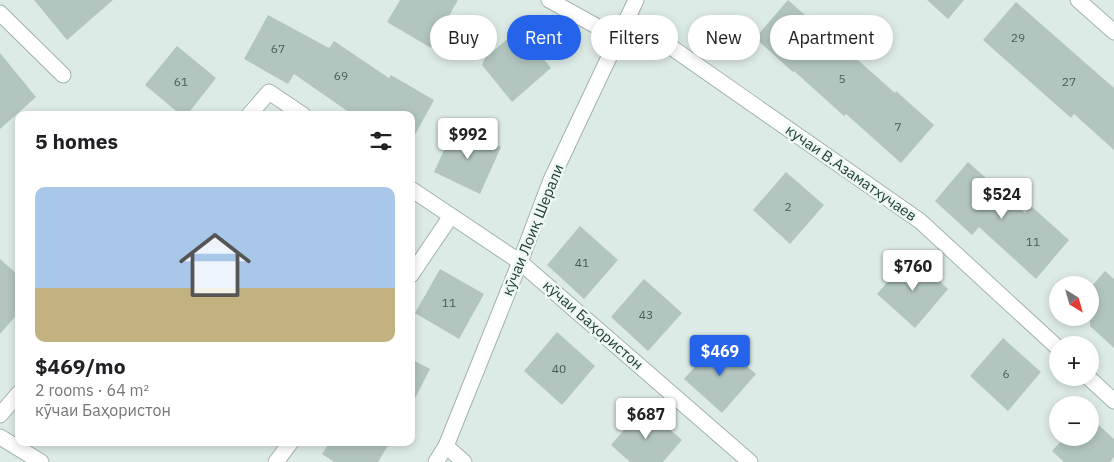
<!DOCTYPE html>
<html lang="en">
<head>
<meta charset="utf-8">
<style>
  body { margin:0; font-family:"IBM Plex Sans",sans-serif; background:#f6f6f6; color:#202124; height:100vh; display:flex; flex-direction:column; font-size:19px; white-space:nowrap }
  * { box-sizing:border-box; margin:0 }
  p { font-size:16px; color:#757577 }
  .icon { flex:none; width:28px; height:28px; fill:none; stroke:currentColor; stroke-width:2; stroke-linecap:round; stroke-linejoin:round }
  .map { position:relative; flex:1; overflow:hidden }
  .sheet { position:absolute; left:15px; top:111px; width:400px; height:335px; display:flex; flex-direction:column; background:#fff; border-radius:10px; box-shadow:0 2px 8px #0003 }
  .sheet>* { flex:none }
  .guide { position:absolute; left:430px; top:15px; width:475px; height:45px; display:flex; gap:10px }
  .needle { width:32px; rotate:143deg }
  .tools { position:absolute; left:1049px; top:276px; display:grid; gap:10px }
  .tools a { display:grid; place-items:center; width:50px; height:50px; border-radius:50%; background:#fff; box-shadow:0 2px 8px #0003; font-size:25px }
  .price { position:absolute; translate:-50% -42px; padding:0 11px; border-radius:5px; background:#fff; color:#222; font-size:16px; line-height:32px; filter:drop-shadow(0 1px 2px #0008) }
  .price::after { content:''; position:absolute; left:50%; top:30px; width:15px; height:11px; margin-left:-8px; background:inherit; clip-path:polygon(0 0,100% 0,50% 100%) }
  .price.selected { background:#2563eb; color:#fff }
  ul { padding:0; list-style:none }
  li { display:grid; align-content:center; gap:10px; height:265px; padding:0 20px }
  li span { display:grid; place-items:center; height:155px; border-radius:10px; color:#555 }
  li>.icon { margin-inline-start:auto }
  span .icon { width:90px; height:90px; fill:#fffc; stroke-width:1 }
  li b { font-size:21px }
  h2 { display:flex; justify-content:space-between; align-items:center; height:60px; padding:0 20px; font-size:21px }
  .tag { padding:0 18px; border-radius:22px; background:#fff; box-shadow:0 2px 8px #0003; font-size:18px; line-height:45px }
  .tag.selected { background:#2563eb; color:#fff }
  .map>svg:first-child { display:block }
  .building { fill:#b2c6bf }
  .lines { fill:none; stroke-linecap:round; stroke-linejoin:round }
  .minor-casing { stroke:#a0b3ad; stroke-width:17 }
  .minor { stroke:#fff; stroke-width:15 }
  .labels { text-anchor:middle; stroke-width:5; stroke-linejoin:round; paint-order:stroke }
  .number-label { font-size:12px; fill:#425e58 }
  .street-label { font-size:15px; fill:#1d3c35; stroke:#eef8f3 }
</style>
</head>
<body>
<div class="map">
<svg width="1114" height="462" viewBox="0 0 1114 462">
  <rect width="100%" height="100%" fill="#ddebe6"/>
  <g class="building">
    <polygon points="34,0 113,0 67,40"/>
    <polygon points="400,0 458,0 431,48 387,22"/>
    <polygon points="788,0 839,45 840,44 895,93 896,91 934,125 901,163 846,114 844,116 794,71 793,72 755,38"/>
    <polygon points="927,0 964,0 948,19"/>
    <polygon points="1016,2 1114,88 1114,150 1074,114 1071,118 983,40"/>
    <polygon points="268,15 329,48 334,41 389,78 391,75 434,100 411,142 411,115 353,115 294,74 288,84 244,59"/>
    <polygon points="519,29 551,68 512,102 482,65 485,58"/>
    <polygon points="177,46 216,78 187,115 181,115 145,85"/>
    <polygon points="0,53 36,97 0,129"/>
    <polygon points="455,126 501,147 480,194 434,172"/>
    <polygon points="968,162 1025,213 1031,206 1069,240 1036,279 979,227 972,235 935,201"/>
    <polygon points="786,172 824,205 790,244 753,210"/>
    <polygon points="580,226 618,260 584,299 547,265"/>
    <polygon points="911,255 948,289 915,328 877,294"/>
    <polygon points="0,259 19,276 19,312 0,334"/>
    <polygon points="440,269 484,294 459,339 415,313"/>
    <polygon points="1105,271 1114,279 1114,348 1090,326 1090,288"/>
    <polygon points="644,279 682,313 648,351 611,317"/>
    <polygon points="557,332 595,366 562,405 524,371"/>
    <polygon points="1003,338 1041,372 1008,411 970,376"/>
    <polygon points="718,341 756,374 722,413 684,379"/>
    <polygon points="411,359 430,369 411,406"/>
    <polygon points="644,407 682,440 663,462 630,462 611,445"/>
    <polygon points="1090,417 1114,439 1114,457 1110,462 1064,462 1052,451 1064,438 1090,438"/>
    <polygon points="330,442 390,442 378,462 334,462 322,454"/>
  </g>
  <g class="lines">
    <g class="minor-casing">
      <g id="minor">
        <polyline points="549,0 618,38"/>
        <polyline points="1078,0 1114,32"/>
        <polyline points="0,13 63,75"/>
        <polyline points="628,17 920,221 1058,348"/>
        <polyline points="249,115 269,92 303,115"/>
        <polyline points="411,189 520,262 750,462"/>
        <polyline points="411,275 451,216"/>
        <polyline points="1089,378 1114,401"/>
        <polyline points="0,415 19,393"/>
        <polyline points="0,437 41,462"/>
        <polyline points="446,446 464,462"/>
        <polyline points="276,462 291,442"/>
        <polyline points="436,462 446,446 520,262 551,180 636,0"/>
      </g>
    </g>
    <use href="#minor" class="minor"/>
  </g>
  <g class="labels">
    <g class="number-label">
      <text x="1018" y="42">29</text>
      <text x="278" y="53">67</text>
      <text x="341" y="80">69</text>
      <text x="842" y="83">5</text>
      <text x="181" y="86">61</text>
      <text x="1069" y="86">27</text>
      <text x="898" y="131">7</text>
      <text x="788" y="211">2</text>
      <text x="1033" y="246">11</text>
      <text x="582" y="267">41</text>
      <text x="449" y="307">11</text>
      <text x="646" y="319">43</text>
      <text x="559" y="373">40</text>
      <text x="1006" y="378">6</text>
    </g>
    <g class="street-label">
      <text transform="translate(851 173) rotate(35)" y="5">кучаи В.Азаматхучаев</text>
      <text transform="translate(533 230) rotate(-68)" y="5">кӯчаи Лоиқ Шерали</text>
      <text transform="translate(593 325) rotate(41)" y="5">кӯчаи Баҳористон</text>
    </g>
  </g>
</svg>
<div class="tools">
<a><svg class="needle" viewBox="-14 -14 28 28"><path d="M0-13l5 13h-10z" fill="#e53935"/><path d="M0 13l5-13h-10z" fill="#757577"/></svg></a>
<a>+</a>
<a>−</a>
</div>
<b class="price" style="left:468px;top:160px">$992</b>
<b class="price" style="left:1002px;top:220px">$524</b>
<b class="price" style="left:913px;top:292px">$760</b>
<b class="price selected" style="left:720px;top:377px">$469</b>
<b class="price" style="left:646px;top:440px">$687</b>
<div class="guide">
<a class="tag">Buy</a>
<a class="tag selected">Rent</a>
<a class="tag">Filters</a>
<a class="tag">New</a>
<a class="tag">Apartment</a>
</div>
<section class="sheet">
<h2>5 homes<svg class="icon" aria-label="filters" viewBox="0 0 24 24"><path d="M4 7h16M4 17h16"/><circle cx="9" cy="7" r="2"/><circle cx="15" cy="17" r="2"/></svg></h2>
<ul>
<li><span style="background:linear-gradient(#a9c7e8 65%,#c2b280 0)"><svg class="icon" aria-label="home" viewBox="0 0 24 24"><path d="M3 11l9-7 9 7M6 9v11h12V9"/></svg></span><div><b>$469/mo</b><p>2 rooms · 64 m²</p><p>кӯчаи Баҳористон</p></div></li>
</ul>
</section>
</div>
</body>
</html>
